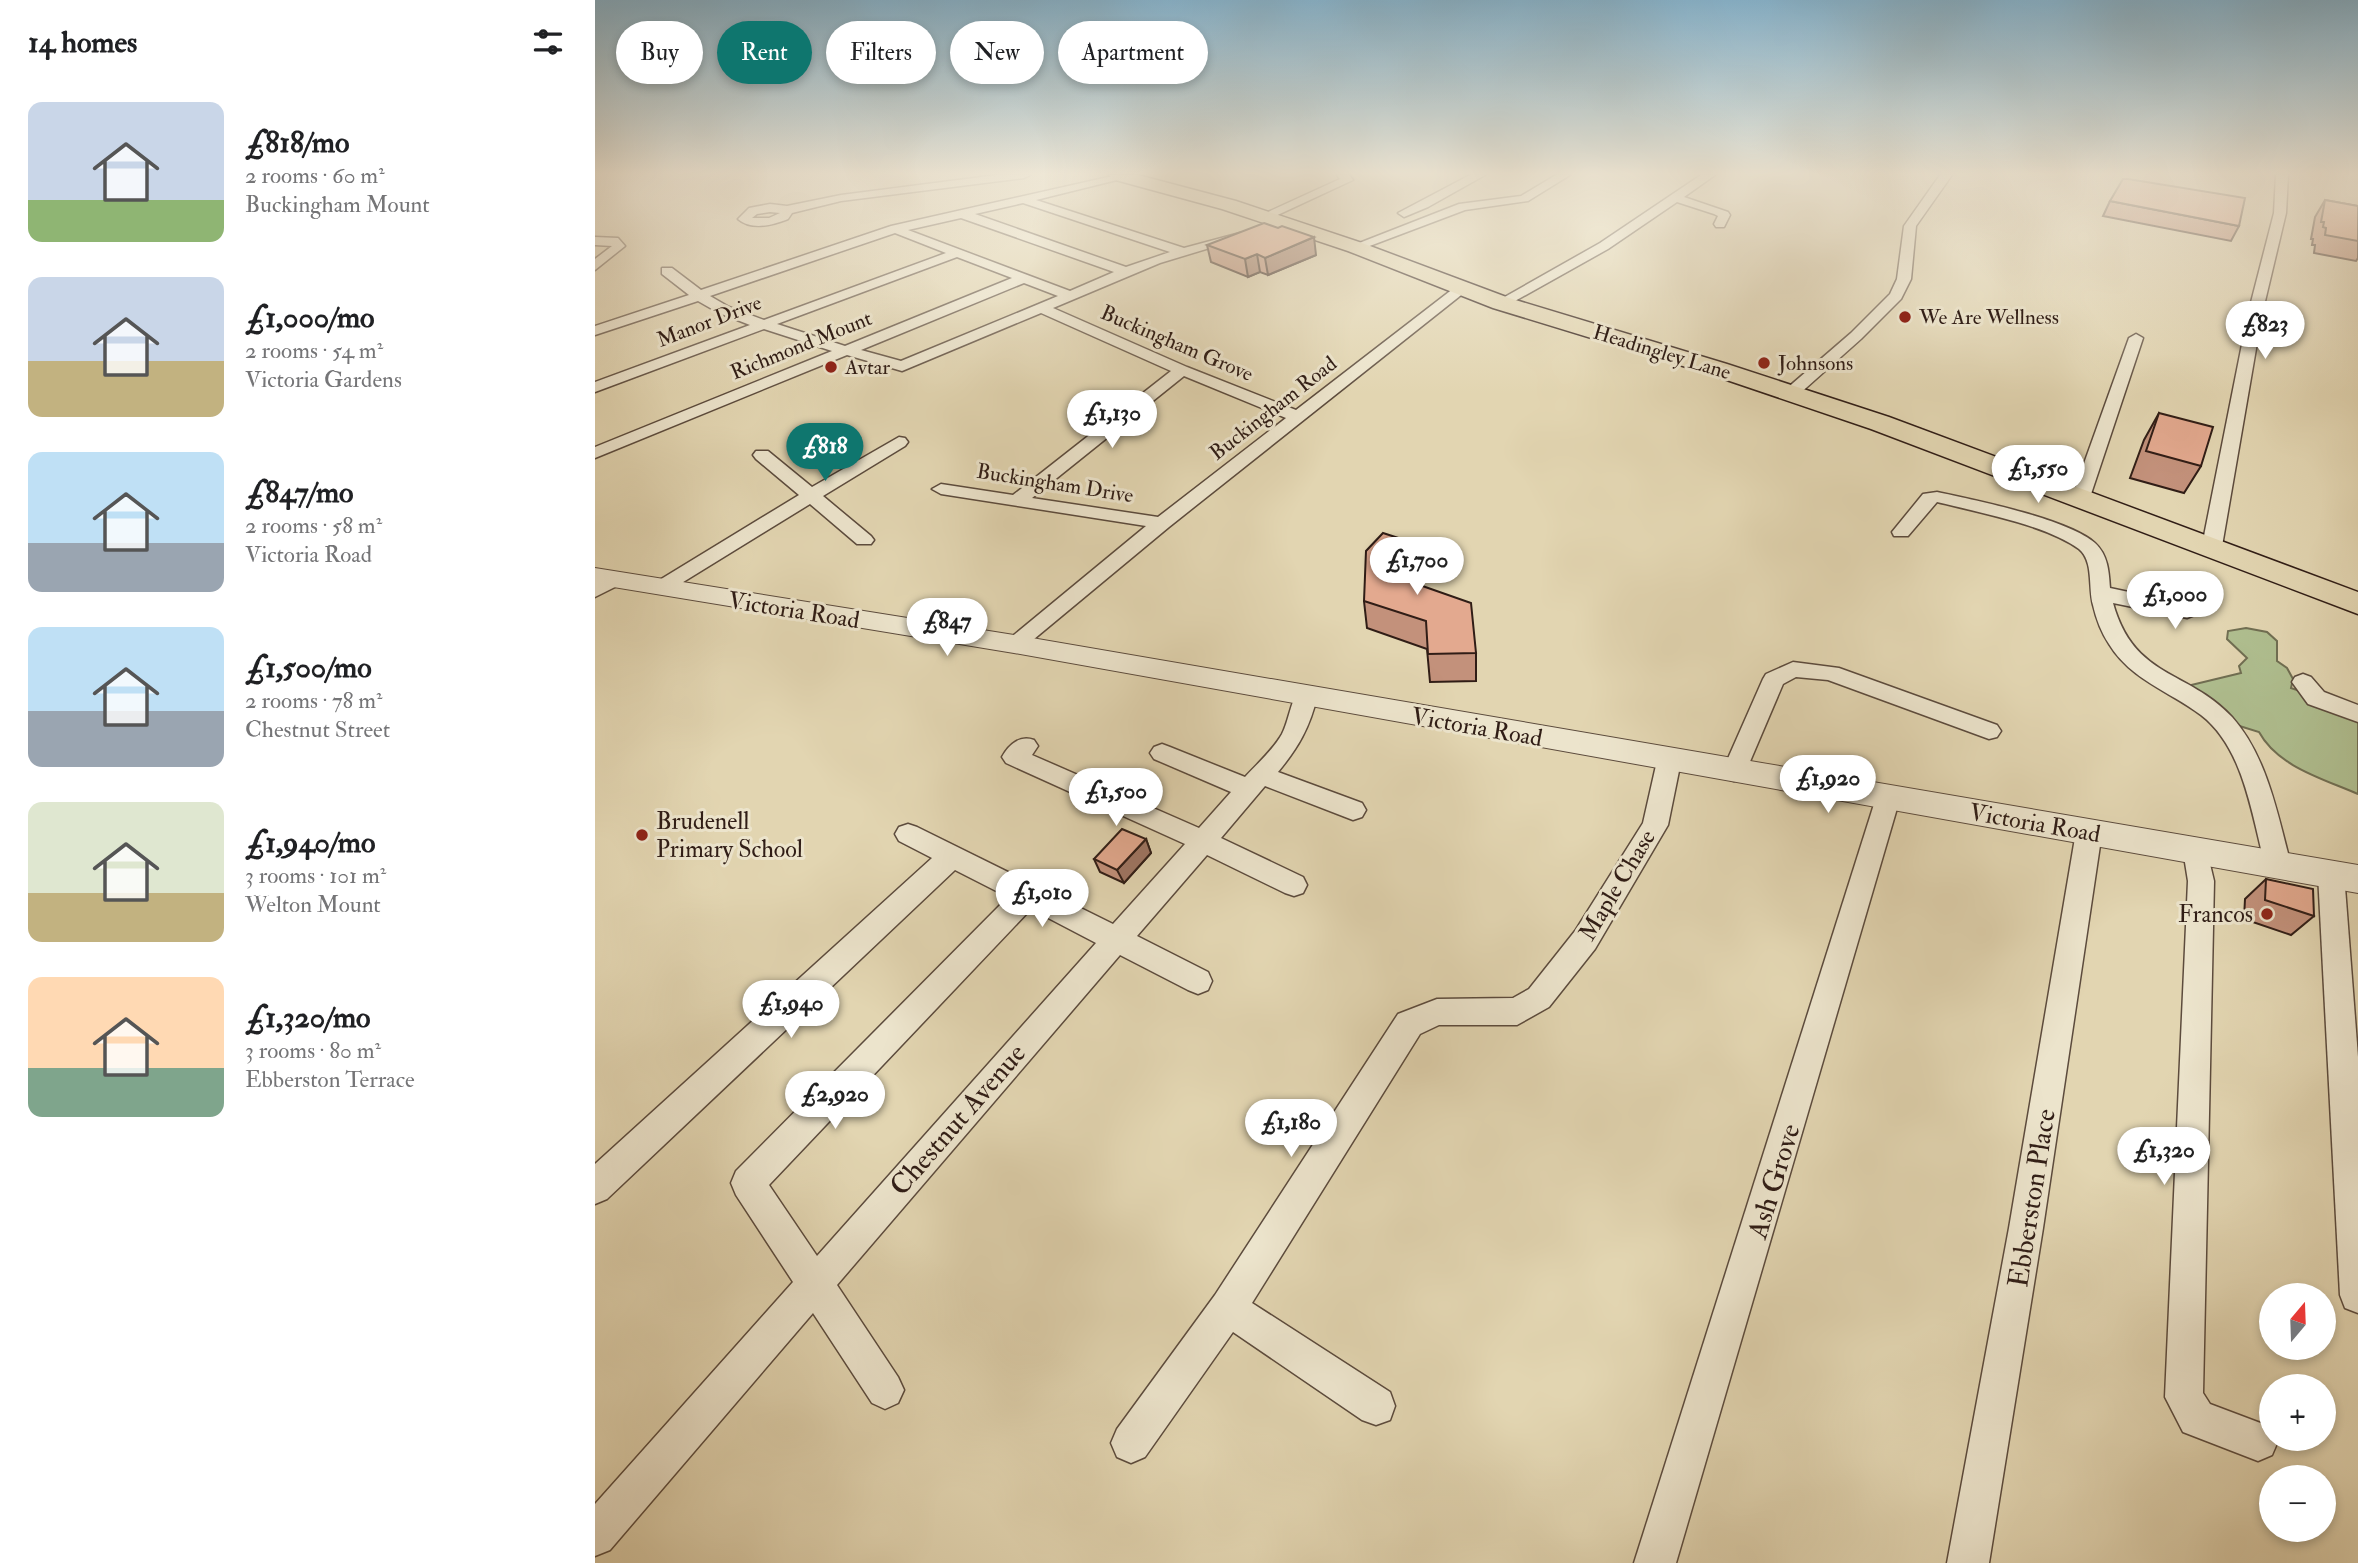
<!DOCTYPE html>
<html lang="en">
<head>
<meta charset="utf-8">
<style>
  body { margin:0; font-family:"IM FELL Double Pica",serif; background:#f6f6f6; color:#202124; height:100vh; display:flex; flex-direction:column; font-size:26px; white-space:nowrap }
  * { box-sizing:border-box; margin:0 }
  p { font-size:23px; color:#757577 }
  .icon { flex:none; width:38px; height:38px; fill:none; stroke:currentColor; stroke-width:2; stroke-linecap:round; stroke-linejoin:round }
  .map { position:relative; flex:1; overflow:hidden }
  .panel { display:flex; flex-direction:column; background:#fff; width:595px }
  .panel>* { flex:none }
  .hud { position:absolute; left:21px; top:21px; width:665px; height:63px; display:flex; gap:14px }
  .needle { width:46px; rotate:19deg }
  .buttons { position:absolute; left:1664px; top:1283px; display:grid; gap:14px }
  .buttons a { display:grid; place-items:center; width:77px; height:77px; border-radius:50%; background:#fff; box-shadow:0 4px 10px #0003; font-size:35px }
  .price { position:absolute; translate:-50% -60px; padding:0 16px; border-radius:24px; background:#fff; color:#222; font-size:23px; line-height:46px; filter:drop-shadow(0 2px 4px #0008) }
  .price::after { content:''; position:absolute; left:50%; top:42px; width:21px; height:16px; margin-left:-10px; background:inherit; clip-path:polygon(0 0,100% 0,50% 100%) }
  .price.active { background:#0f766e; color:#fff }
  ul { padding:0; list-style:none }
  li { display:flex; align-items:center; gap:21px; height:175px; padding:0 28px }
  li span { display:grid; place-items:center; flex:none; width:196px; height:140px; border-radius:14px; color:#555 }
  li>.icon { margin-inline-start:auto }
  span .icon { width:84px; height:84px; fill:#fffc; stroke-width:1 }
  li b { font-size:30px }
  h2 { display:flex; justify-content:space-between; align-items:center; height:84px; padding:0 28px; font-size:30px }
  .tag { padding:0 24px; border-radius:32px; background:#fff; box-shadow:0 4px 10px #0003; font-size:24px; line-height:63px }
  .tag.active { background:#0f766e; color:#fff }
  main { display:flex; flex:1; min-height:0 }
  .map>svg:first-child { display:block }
  .green { fill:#afbe8f; stroke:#706e52; stroke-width:2 }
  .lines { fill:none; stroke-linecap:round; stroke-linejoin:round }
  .minor-casing { stroke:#5c4b3d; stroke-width:3 }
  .tertiary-casing { stroke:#5c4b3d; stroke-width:2 }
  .trunk-casing { stroke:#301d16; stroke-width:3 }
  .minor { fill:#ece4cc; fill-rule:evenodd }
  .tertiary { fill:#ece4cc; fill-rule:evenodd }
  .trunk { fill:#e2d5b1; fill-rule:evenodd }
  .wall { fill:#c3917b; stroke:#301d16; stroke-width:2 }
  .shaded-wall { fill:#9f7664; stroke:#301d16; stroke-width:2 }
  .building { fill:#e3a98f; stroke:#301d16; stroke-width:2 }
  .poi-dot { fill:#8f2418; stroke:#ece4cc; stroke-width:2.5 }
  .labels { text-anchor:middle; stroke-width:6; stroke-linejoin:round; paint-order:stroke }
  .far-poi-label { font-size:21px; fill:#301d16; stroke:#ece4cc; text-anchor:start }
  .far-street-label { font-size:21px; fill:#301d16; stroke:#ece4cc }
  .street-label { font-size:24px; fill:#301d16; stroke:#ece4cc }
  .poi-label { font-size:24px; fill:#301d16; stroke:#ece4cc; text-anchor:start }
  .near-street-label { font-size:28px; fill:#301d16; stroke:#ece4cc }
</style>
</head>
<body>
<main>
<section class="panel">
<h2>14 homes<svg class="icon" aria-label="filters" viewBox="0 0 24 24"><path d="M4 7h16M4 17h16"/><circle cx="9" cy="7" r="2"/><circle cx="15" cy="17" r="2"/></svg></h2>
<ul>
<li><span style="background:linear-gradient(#c9d6e8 70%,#8fb573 0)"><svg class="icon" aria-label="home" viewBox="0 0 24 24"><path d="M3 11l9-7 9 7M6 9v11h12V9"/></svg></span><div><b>£818/mo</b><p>2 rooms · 60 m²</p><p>Buckingham Mount</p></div></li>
<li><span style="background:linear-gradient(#c9d6e8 60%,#c2b280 0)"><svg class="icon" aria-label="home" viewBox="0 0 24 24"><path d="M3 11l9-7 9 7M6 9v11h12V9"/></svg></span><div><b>£1,000/mo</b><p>2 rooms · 54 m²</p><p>Victoria Gardens</p></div></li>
<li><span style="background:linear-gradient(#bfe0f5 65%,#9aa5b1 0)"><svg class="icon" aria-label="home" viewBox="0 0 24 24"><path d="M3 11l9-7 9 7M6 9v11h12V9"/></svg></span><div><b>£847/mo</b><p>2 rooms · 58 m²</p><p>Victoria Road</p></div></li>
<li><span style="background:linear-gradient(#bfe0f5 60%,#9aa5b1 0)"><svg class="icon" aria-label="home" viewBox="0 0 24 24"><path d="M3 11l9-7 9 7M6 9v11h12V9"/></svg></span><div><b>£1,500/mo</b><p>2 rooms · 78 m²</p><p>Chestnut Street</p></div></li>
<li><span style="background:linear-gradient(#dfe7d0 65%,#c2b280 0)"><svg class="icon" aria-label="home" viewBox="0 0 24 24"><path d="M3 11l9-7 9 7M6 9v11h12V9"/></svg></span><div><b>£1,940/mo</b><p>3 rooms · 101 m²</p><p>Welton Mount</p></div></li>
<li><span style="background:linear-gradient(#ffd9b3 65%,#7fa58c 0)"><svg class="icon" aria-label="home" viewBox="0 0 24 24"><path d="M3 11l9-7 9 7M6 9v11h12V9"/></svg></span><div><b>£1,320/mo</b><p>3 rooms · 80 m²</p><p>Ebberston Terrace</p></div></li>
</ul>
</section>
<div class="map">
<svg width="1763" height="1563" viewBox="0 0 1763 1563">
  <rect width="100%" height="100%" fill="#e2d5b1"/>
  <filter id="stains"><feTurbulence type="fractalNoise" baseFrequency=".00286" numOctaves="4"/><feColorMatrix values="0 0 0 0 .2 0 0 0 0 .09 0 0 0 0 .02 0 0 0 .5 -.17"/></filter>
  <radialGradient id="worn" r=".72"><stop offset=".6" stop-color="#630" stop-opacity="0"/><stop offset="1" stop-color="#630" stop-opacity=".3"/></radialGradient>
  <path class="green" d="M1651 628 1672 632 1682 641V661L1692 668 1698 679 1696 688 1763 710V794C1729 779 1683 767 1664 732L1635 723 1588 687 1646 673 1644 666 1652 658 1632 639 1633 631Z"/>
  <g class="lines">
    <g class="minor-casing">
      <g id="minor">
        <path d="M402 175H435L429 178 246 201 197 213 193 219C178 225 157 231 143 219L154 208 175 204 192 206 246 195ZM175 212 185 213 174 218H157L162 214Z"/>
        <path d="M522 175 534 177 441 200 589 248 645 233 651 237 565 263 458 308 592 367 701 410 863 285H873L875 288 574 527 427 649H411L408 644 551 526 346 494 337 489 346 484 418 495 576 371 446 313 307 371 252 355 0 458V447L237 351 169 329 0 392V382L155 325 124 313 103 301 0 335V326L94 295 67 274V268H77L106 290 296 226ZM428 203 575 252 531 267 380 214ZM366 218 519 272 475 291 313 230ZM300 233 351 253 169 320 134 307 115 296ZM362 257 417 278 250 346 182 324ZM429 283 463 296 306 361 266 350ZM589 376 691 418 563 517 437 498Z"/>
        <polygon points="742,175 754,175 758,180 672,220 662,217 745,179"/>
        <polygon points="875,175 890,175 833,207 809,217 803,213"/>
        <polygon points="961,175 975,175 933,201 870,210 764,250 760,251 754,247 864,204 926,196"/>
        <polygon points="1106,175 1120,175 1089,197 1133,212 1135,215 1129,227 1121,227 1119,224 1123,216 1119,214 1082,202 1013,249 911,306 901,306 899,303 1005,243"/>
        <polygon points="1345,175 1357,175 1321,226 1316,279 1306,299 1266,339 1202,396 1190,396 1188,393 1190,390 1256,333 1295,294 1302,279 1309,226"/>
        <polygon points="1681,175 1693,175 1691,213 1667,314 1627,546 1617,552 1607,546 1653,314 1679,213"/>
        <polygon points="0,237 23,238 30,246 0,270 0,259 17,246 0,245"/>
        <polygon points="1541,334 1548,338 1495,497 1486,502 1480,501 1477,497 1534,338"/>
        <polygon points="304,437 310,438 313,442 310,446 228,496 276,536 279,540 276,544 262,544 215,504 72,592 58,592 55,588 58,584 204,495 161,459 158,455 161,451 173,451 217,487"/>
        <path d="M1342 492C1380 500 1473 519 1500 543 1513 555 1514 572 1515 588L1590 604 1598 574H1612L1615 578 1610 607 1607 612 1592 618 1518 603C1539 679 1592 669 1637 717 1672 756 1683 816 1696 865L1692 873 1683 876 1674 873 1670 865C1657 816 1649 748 1606 715 1574 691 1536 680 1514 644 1506 632 1501 618 1498 605 1493 588 1499 561 1484 549 1451 525 1382 512 1342 502L1313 536H1299L1297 532 1328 494Z"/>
        <polygon points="19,574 26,576 29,580 26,584 0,597 0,582"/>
        <polygon points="1198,662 1244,668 1402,725 1406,731 1402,737 1394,739 1233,680 1201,677 1188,684 1148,778 1139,781 1130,778 1127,772 1168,679 1171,674"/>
        <polygon points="1708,674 1716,677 1729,692 1763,705 1763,722 1713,704 1697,682 1700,677"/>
        <path d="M711 689 719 691 722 697C715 727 703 748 683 772L767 803 771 810 767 817 758 820 670 786 626 838 708 877 712 885 708 893 699 896 690 893 612 855 542 936 613 972 617 981 613 990 603 994 593 990 525 955 242 1285 303 1377 309 1390 303 1403 290 1409 277 1403 218 1313 15 1550 0 1556V1504L198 1282 141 1195 136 1183 141 1171 413 897 360 870 12 1199 0 1204V1164L337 858 304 841 300 834 304 827 313 824 322 827 518 924 590 844 411 763 407 757C414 744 425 735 439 740L443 746 437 755 604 828 636 792 559 759 555 753 559 747 567 744 575 747 650 777C662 764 678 750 687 734 694 720 695 704 703 691ZM436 909 501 943 222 1256 174 1185Z"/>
        <polygon points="1074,752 1083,755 1086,761 1073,825 1000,949 954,1007 922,1025 844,1025 825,1034 657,1303 795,1392 800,1406 795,1420 781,1425 767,1420 638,1332 550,1457 536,1463 522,1457 516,1443 522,1429 620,1295 803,1014 842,999 918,998 934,989 980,931 1048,823 1062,761 1065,755"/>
        <polygon points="1293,788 1302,791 1305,798 1081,1563 1039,1563 1281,798 1284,791"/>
        <polygon points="1494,822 1503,825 1507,832 1448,1228 1394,1563 1352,1563 1414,1228 1481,832 1485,825"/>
        <polygon points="1601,840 1610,843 1619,881 1608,1393 1615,1404 1676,1427 1676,1438 1683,1441 1677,1455 1663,1461 1588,1432 1570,1397 1593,881 1588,850 1592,843"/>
        <polygon points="1736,863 1745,866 1749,874 1763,1057 1763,1313 1750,1308 1745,1295 1723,874 1727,866"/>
      </g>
    </g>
    <g class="tertiary-casing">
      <polygon id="tertiary" points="0,568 419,635 1763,865 1763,893 419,653 0,584"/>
    </g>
    <g class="trunk-casing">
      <polygon id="trunk" points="514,175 543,175 641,201 767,243 914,298 1132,364 1294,417 1763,592 1763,614 1276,429 1114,374 898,308 753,251 627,209 517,179"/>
    </g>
    <use href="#minor" class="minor"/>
    <use href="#tertiary" class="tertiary"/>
    <use href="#trunk" class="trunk"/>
  </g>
  <g class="wall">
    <polygon points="1730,200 1763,206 1763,258 1761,261 1719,253 1720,245 1717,245 1718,239 1716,239 1720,217"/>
    <polygon points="1515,201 1644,226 1636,241 1508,216"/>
    <polygon points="612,245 721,255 673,275 665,272 653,277 616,262"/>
    <polygon points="1564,413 1606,466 1589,493 1535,478 1549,440"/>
    <polygon points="827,572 818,583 881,653 881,681 835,682 832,649 772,628 769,601"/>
    <polygon points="551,839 556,853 529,883 505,872 499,859"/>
    <polygon points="1671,879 1719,916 1696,935 1649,919 1650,899"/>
  </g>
  <g class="shaded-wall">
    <polygon points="719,237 721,255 673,275 670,258"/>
    <polygon points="662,254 665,272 653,277 650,259"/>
    <polygon points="825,545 827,572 818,582 816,582 816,555"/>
    <polygon points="551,839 556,853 529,883 522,870"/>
  </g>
  <g class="building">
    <polygon points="1528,179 1533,179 1650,198 1644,226 1515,201"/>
    <polygon points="1730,200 1763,206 1763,241 1730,235 1731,228 1728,227 1729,222 1726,222"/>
    <polygon points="669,223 683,228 687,226 719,237 670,258 662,254 650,259 612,245"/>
    <polygon points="1564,413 1618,427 1606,466 1551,451"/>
    <polygon points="788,533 825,545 816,555 816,582 876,603 881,653 833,654 831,621 769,601 771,551"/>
    <polygon points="527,829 551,839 522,870 499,859"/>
    <polygon points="1671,879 1718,889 1719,916 1670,900"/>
  </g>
  <linearGradient id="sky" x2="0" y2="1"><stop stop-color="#87b6d1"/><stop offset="0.44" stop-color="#f2ecdc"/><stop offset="1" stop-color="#f2ecdc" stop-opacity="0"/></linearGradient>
  <rect width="1763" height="394" fill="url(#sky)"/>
  <g class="poi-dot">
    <circle cx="1310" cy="317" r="7"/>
    <circle cx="1169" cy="363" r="7"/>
    <circle cx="236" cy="367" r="7"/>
    <circle cx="47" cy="835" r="7"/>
    <circle cx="1672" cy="914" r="7"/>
  </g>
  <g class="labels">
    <g class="far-poi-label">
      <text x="1324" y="324">We Are Wellness</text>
      <text x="1183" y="370">Johnsons</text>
      <text x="250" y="374">Avtar</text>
    </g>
    <g class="far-street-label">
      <text transform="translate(114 321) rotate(-21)" y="7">Manor Drive</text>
      <text transform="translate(582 343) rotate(23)" y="7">Buckingham Grove</text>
      <text transform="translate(206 345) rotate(-22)" y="7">Richmond Mount</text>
      <text transform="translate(1067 352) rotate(17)" y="7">Headingley Lane</text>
      <text transform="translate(678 408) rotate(-38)" y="7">Buckingham Road</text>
      <text transform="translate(460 483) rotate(9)" y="7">Buckingham Drive</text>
    </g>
    <g class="street-label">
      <text transform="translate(199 610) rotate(9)" y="8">Victoria Road</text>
      <text transform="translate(882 727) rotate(10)" y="8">Victoria Road</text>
      <text transform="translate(1440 823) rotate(10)" y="8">Victoria Road</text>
      <text transform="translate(1022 885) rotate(-59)" y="8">Maple Chase</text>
    </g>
    <g class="poi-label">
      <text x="61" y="829">Brudenell<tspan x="61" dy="28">Primary School</tspan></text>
      <text x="1658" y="922" text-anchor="end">Francos</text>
    </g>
    <g class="near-street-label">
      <text transform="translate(362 1119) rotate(-49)" y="10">Chestnut Avenue</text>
      <text transform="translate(1178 1181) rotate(-73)" y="10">Ash Grove</text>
      <text transform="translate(1436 1198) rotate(-81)" y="10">Ebberston Place</text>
    </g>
  </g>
  <rect width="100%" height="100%" filter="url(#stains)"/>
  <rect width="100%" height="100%" fill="url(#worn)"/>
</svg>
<div class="buttons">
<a><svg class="needle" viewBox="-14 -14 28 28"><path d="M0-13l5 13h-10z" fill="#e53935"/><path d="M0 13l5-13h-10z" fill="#757577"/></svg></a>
<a>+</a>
<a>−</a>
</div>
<b class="price" style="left:1670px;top:361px">£823</b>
<b class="price" style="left:517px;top:450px">£1,130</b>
<b class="price active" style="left:230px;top:483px">£818</b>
<b class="price" style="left:1443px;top:505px">£1,550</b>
<b class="price" style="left:822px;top:597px">£1,700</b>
<b class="price" style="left:1580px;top:631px">£1,000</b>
<b class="price" style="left:352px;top:658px">£847</b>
<b class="price" style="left:1233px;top:815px">£1,920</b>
<b class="price" style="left:521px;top:828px">£1,500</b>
<b class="price" style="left:447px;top:929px">£1,010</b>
<b class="price" style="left:196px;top:1040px">£1,940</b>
<b class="price" style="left:240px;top:1131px">£2,920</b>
<b class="price" style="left:696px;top:1159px">£1,180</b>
<b class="price" style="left:1569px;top:1187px">£1,320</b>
<div class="hud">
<a class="tag">Buy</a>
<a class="tag active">Rent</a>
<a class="tag">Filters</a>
<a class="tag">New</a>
<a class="tag">Apartment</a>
</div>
</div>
</main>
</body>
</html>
